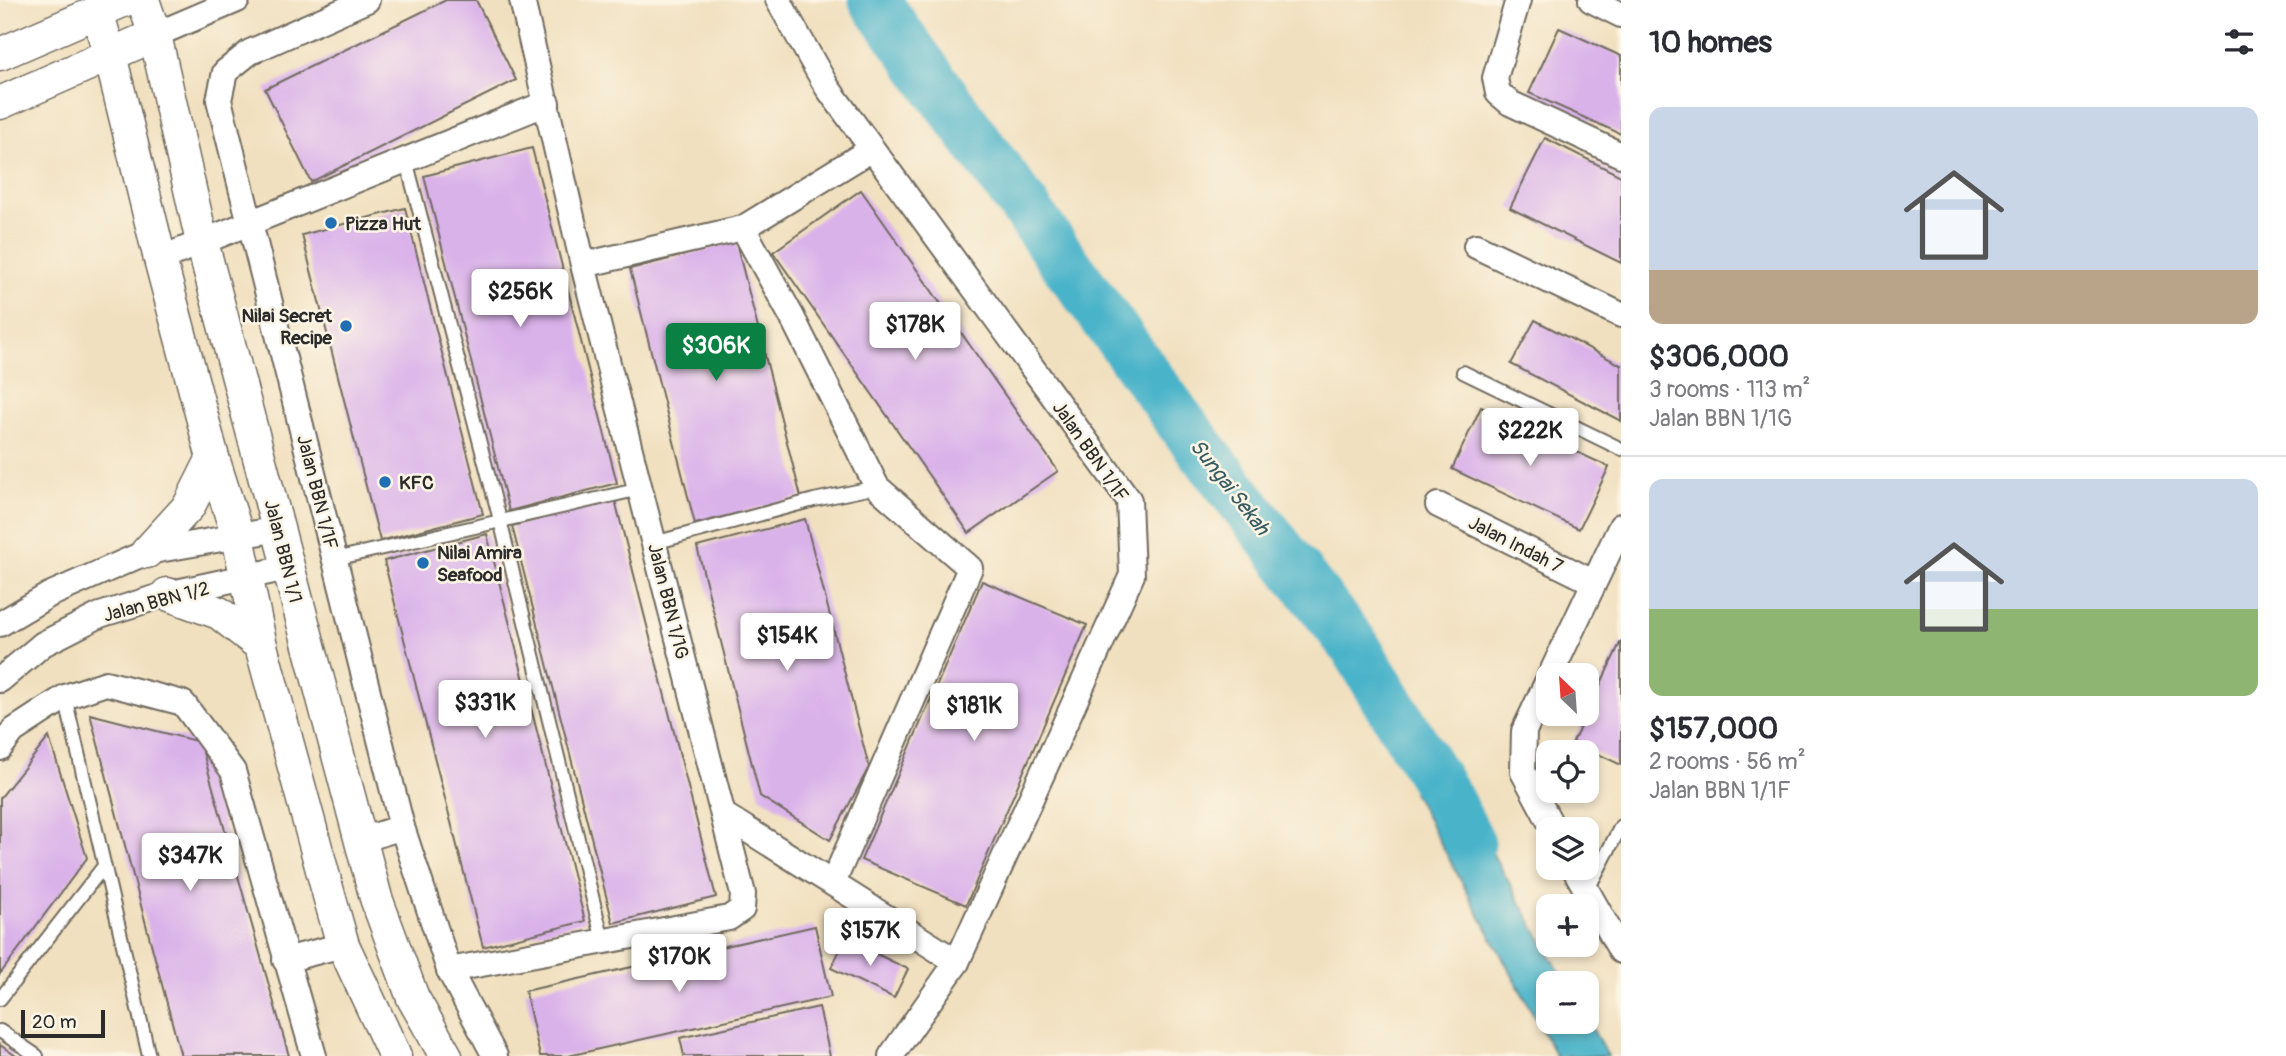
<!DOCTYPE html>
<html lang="en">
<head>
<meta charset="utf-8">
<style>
  body { margin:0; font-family:Pangolin,sans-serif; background:#f7f7f7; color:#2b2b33; height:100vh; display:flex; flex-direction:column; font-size:26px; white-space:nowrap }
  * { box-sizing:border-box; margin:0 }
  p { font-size:23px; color:#7c7c81 }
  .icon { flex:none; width:38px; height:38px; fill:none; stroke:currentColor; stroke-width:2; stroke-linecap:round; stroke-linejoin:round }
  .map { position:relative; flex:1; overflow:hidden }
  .sheet { display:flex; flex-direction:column; background:#fff; width:665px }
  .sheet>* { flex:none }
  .needle { width:46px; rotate:335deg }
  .tools { position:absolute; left:1536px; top:663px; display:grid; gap:14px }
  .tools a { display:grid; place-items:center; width:63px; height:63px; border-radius:14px; background:#fff; box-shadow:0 4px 10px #0003; font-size:35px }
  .scale { position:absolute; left:21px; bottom:18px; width:84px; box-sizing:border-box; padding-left:7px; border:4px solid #2b2b2b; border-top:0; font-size:19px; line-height:24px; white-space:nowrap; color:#2b2b2b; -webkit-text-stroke:5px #fcf5e5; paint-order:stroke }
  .price { position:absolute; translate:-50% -60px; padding:0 16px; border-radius:7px; background:#fff; color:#222; font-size:23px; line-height:46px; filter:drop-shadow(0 2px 4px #0008) }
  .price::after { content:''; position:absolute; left:50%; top:42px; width:21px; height:16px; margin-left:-10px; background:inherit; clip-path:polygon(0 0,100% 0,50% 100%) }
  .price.current { background:#0b8043; color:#fff }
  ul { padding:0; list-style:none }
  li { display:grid; align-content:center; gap:14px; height:371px; padding:0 28px }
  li+li { border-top:2px solid #e1e1e2 }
  li span { display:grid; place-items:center; height:217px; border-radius:14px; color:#555 }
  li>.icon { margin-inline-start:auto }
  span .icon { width:126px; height:126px; fill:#fffc; stroke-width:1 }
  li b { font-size:30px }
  h2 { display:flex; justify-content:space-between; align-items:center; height:84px; padding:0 28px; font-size:30px }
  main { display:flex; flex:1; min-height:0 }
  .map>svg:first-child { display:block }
  .water { fill:#4ab3c9; stroke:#3a6f7a; stroke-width:2 }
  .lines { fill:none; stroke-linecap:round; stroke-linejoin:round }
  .river { stroke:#4ab3c9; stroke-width:51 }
  .building { fill:#dab2ea }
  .service-casing { stroke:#706a5f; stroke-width:16 }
  .minor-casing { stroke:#706a5f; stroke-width:28 }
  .tertiary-casing { stroke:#706a5f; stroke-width:35 }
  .service { stroke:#fff; stroke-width:12 }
  .minor { stroke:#fff; stroke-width:24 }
  .tertiary { stroke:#fff; stroke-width:32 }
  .poi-dot { fill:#1f6fb2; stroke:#fcf5e5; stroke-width:2.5 }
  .labels { text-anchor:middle; stroke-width:5; stroke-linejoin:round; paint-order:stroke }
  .poi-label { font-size:19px; font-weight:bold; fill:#2b2b2b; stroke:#fcf5e5; text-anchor:start }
  .street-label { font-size:19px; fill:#2b2b2b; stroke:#fcf5e5 }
  .water-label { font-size:21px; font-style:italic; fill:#365b62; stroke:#fcf5e5 }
</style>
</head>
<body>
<main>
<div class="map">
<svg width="1621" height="1056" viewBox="0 0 1621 1056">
  <rect width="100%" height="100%" fill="#fcf5e5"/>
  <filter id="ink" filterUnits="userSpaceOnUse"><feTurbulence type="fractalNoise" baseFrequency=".0143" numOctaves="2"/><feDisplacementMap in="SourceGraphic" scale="14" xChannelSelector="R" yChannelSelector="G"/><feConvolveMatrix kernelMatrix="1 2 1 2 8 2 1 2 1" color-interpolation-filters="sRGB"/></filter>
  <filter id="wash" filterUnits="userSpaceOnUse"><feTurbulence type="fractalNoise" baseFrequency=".00686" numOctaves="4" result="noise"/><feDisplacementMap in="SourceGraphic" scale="28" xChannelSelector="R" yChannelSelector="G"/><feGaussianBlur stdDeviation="1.57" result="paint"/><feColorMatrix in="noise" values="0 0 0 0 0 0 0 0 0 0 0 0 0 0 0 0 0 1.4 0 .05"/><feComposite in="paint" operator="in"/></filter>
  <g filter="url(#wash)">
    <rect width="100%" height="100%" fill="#f1e0bf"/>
    <polygon class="water" points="1449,777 1566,983 1549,984 1549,1022 1587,1022 1587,1020 1608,1056 1556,1056 1413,792"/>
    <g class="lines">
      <polyline class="river" points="874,0 1182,424 1356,648 1448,800 1470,843"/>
    </g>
    <g id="blocks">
      <g class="building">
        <polygon points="446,0 476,0 516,80 311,182 265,89"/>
        <polygon points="1559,28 1621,56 1621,134 1529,93"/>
        <polygon points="1545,138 1621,176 1621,263 1510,208"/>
        <polygon points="532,148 617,483 509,511 424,176"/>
        <polygon points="861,190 1058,471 969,533 773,252"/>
        <polygon points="405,208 483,514 380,541 302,235"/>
        <polygon points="736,242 801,497 695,524 630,269"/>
        <polygon points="1535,320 1621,365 1621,421 1511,364"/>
        <polygon points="1481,407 1609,467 1579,529 1452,469"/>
        <polygon points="615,500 716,897 613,923 512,526"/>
        <polygon points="805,519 869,767 830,840 760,796 697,547"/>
        <polygon points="487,534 585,921 483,947 384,561"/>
        <polygon points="982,581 1087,625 966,905 861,860"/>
        <polygon points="1621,641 1621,765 1573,742"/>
        <polygon points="90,714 200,742 289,1056 181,1056"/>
        <polygon points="49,737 87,858 0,974 0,798"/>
        <polygon points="815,926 831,997 568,1056 540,1056 525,991"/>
        <polygon points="845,939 908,969 894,998 831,968"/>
        <polygon points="819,1007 830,1056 684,1056 680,1038"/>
        <polygon points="0,1045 16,1056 0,1056"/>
      </g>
    </g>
  </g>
  <g filter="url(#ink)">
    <use href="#blocks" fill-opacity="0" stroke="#706a5f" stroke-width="2"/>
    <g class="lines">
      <g class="service-casing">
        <g id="service">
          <polyline points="406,160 500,520 603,941"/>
          <polyline points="1463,372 1621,449"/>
          <polyline points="654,543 814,500 877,487"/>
          <polyline points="335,559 640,489"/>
          <polyline points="65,697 149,1056"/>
          <polyline points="1587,891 1621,826"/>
          <polyline points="0,999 104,866"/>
          <polyline points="0,1031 37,1056"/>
        </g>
      </g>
      <g class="minor-casing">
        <g id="minor">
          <polyline points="367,0 250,52 225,72 219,100 402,827 449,970 495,1056"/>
          <polyline points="778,0 827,87 1129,500 1132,575 957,962 891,1056"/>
          <polyline points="1518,0 1495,78 1498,93 1510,103 1621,155"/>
          <polyline points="1591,0 1621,15"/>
          <polyline points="155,35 237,0"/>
          <polyline points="743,228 792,317 877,487 970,568 833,883"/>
          <polyline points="1476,246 1621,315"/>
          <polyline points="160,259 547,103"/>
          <polyline points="583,265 743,228 872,149"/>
          <polyline points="1438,505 1593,582"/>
          <polyline points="0,624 49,595 147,552 279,529"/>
          <polyline points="1550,676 1621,526"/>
          <polyline points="1549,678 1524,731 1523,772 1554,830"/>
          <polyline points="0,680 43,644 100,615 167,594 287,568"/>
          <polyline points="0,748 13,731 65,697 106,683 183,703 233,771 314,1056"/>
          <polyline points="724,815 957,962"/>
          <polyline points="362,840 402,827"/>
          <polyline points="1574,868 1621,951"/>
          <polyline points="285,960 343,945"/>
          <polyline points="449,970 729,918 742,909 743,894 583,265 522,0"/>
        </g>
      </g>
      <g class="tertiary-casing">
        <g id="tertiary">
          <polyline points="143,0 155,35 202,242 376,898 413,998 446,1056"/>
          <polyline points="97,12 110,55 160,259 213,458 238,537 261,646 330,899 343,945 395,1056"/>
          <polyline points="0,54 125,0"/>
          <polyline points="0,103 155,35"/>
          <polyline points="147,552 189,506 213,458"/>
          <polyline points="167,594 219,613 261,646"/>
        </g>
      </g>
      <use href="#service" class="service"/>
      <use href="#minor" class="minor"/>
      <use href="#tertiary" class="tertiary"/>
    </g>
  </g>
  <g class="poi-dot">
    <circle cx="331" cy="223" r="7"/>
    <circle cx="346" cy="326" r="7"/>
    <circle cx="385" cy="482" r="7"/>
    <circle cx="423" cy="563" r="7"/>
  </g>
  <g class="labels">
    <g class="poi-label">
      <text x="345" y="230">Pizza Hut</text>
      <text x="332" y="322" text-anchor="end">Nilai Secret<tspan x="332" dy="22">Recipe</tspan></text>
      <text x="399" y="489">KFC</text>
      <text x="437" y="559">Nilai Amira<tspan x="437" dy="22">Seafood</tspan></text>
    </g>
    <g class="street-label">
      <text transform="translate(1091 451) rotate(55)" y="7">Jalan BBN 1/1F</text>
      <text transform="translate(318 492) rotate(76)" y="7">Jalan BBN 1/1F</text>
      <text transform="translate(1516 544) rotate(27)" y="7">Jalan Indah 7</text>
      <text transform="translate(284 551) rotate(76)" y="7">Jalan BBN 1/1</text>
      <text transform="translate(156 601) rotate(-15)" y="7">Jalan BBN 1/2</text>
      <text transform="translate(669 601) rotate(76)" y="7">Jalan BBN 1/1G</text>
    </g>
    <g class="water-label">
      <text transform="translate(1230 487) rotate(52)" y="7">Sungai Sekah</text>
    </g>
  </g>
</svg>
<div class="tools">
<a><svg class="needle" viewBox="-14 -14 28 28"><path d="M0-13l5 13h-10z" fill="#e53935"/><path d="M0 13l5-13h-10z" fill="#7c7c81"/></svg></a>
<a><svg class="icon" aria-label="locate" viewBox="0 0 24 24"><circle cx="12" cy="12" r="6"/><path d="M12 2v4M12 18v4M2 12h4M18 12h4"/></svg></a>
<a><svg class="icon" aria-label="layers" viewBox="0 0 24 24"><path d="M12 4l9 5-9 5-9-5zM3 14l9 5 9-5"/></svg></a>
<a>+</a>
<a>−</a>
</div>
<div class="scale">20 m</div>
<b class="price" style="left:520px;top:329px">$256K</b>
<b class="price" style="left:915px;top:362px">$178K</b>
<b class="price current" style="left:716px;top:383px">$306K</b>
<b class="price" style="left:1530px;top:468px">$222K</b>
<b class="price" style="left:787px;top:673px">$154K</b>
<b class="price" style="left:485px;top:740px">$331K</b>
<b class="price" style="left:974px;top:743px">$181K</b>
<b class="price" style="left:190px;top:893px">$347K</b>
<b class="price" style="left:870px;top:968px">$157K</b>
<b class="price" style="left:679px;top:994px">$170K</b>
</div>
<section class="sheet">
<h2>10 homes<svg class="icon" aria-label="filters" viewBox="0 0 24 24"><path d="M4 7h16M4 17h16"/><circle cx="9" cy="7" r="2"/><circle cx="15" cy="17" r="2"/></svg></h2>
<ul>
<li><span style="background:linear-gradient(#c9d6e8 75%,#b9a48a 0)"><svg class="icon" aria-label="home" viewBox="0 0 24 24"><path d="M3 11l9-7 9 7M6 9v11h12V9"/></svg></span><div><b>$306,000</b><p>3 rooms · 113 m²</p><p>Jalan BBN 1/1G</p></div></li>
<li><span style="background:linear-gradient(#c9d6e8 60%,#8fb573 0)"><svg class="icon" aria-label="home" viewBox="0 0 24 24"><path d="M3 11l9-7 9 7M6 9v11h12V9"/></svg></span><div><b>$157,000</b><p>2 rooms · 56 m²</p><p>Jalan BBN 1/1F</p></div></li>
</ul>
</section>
</main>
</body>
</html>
